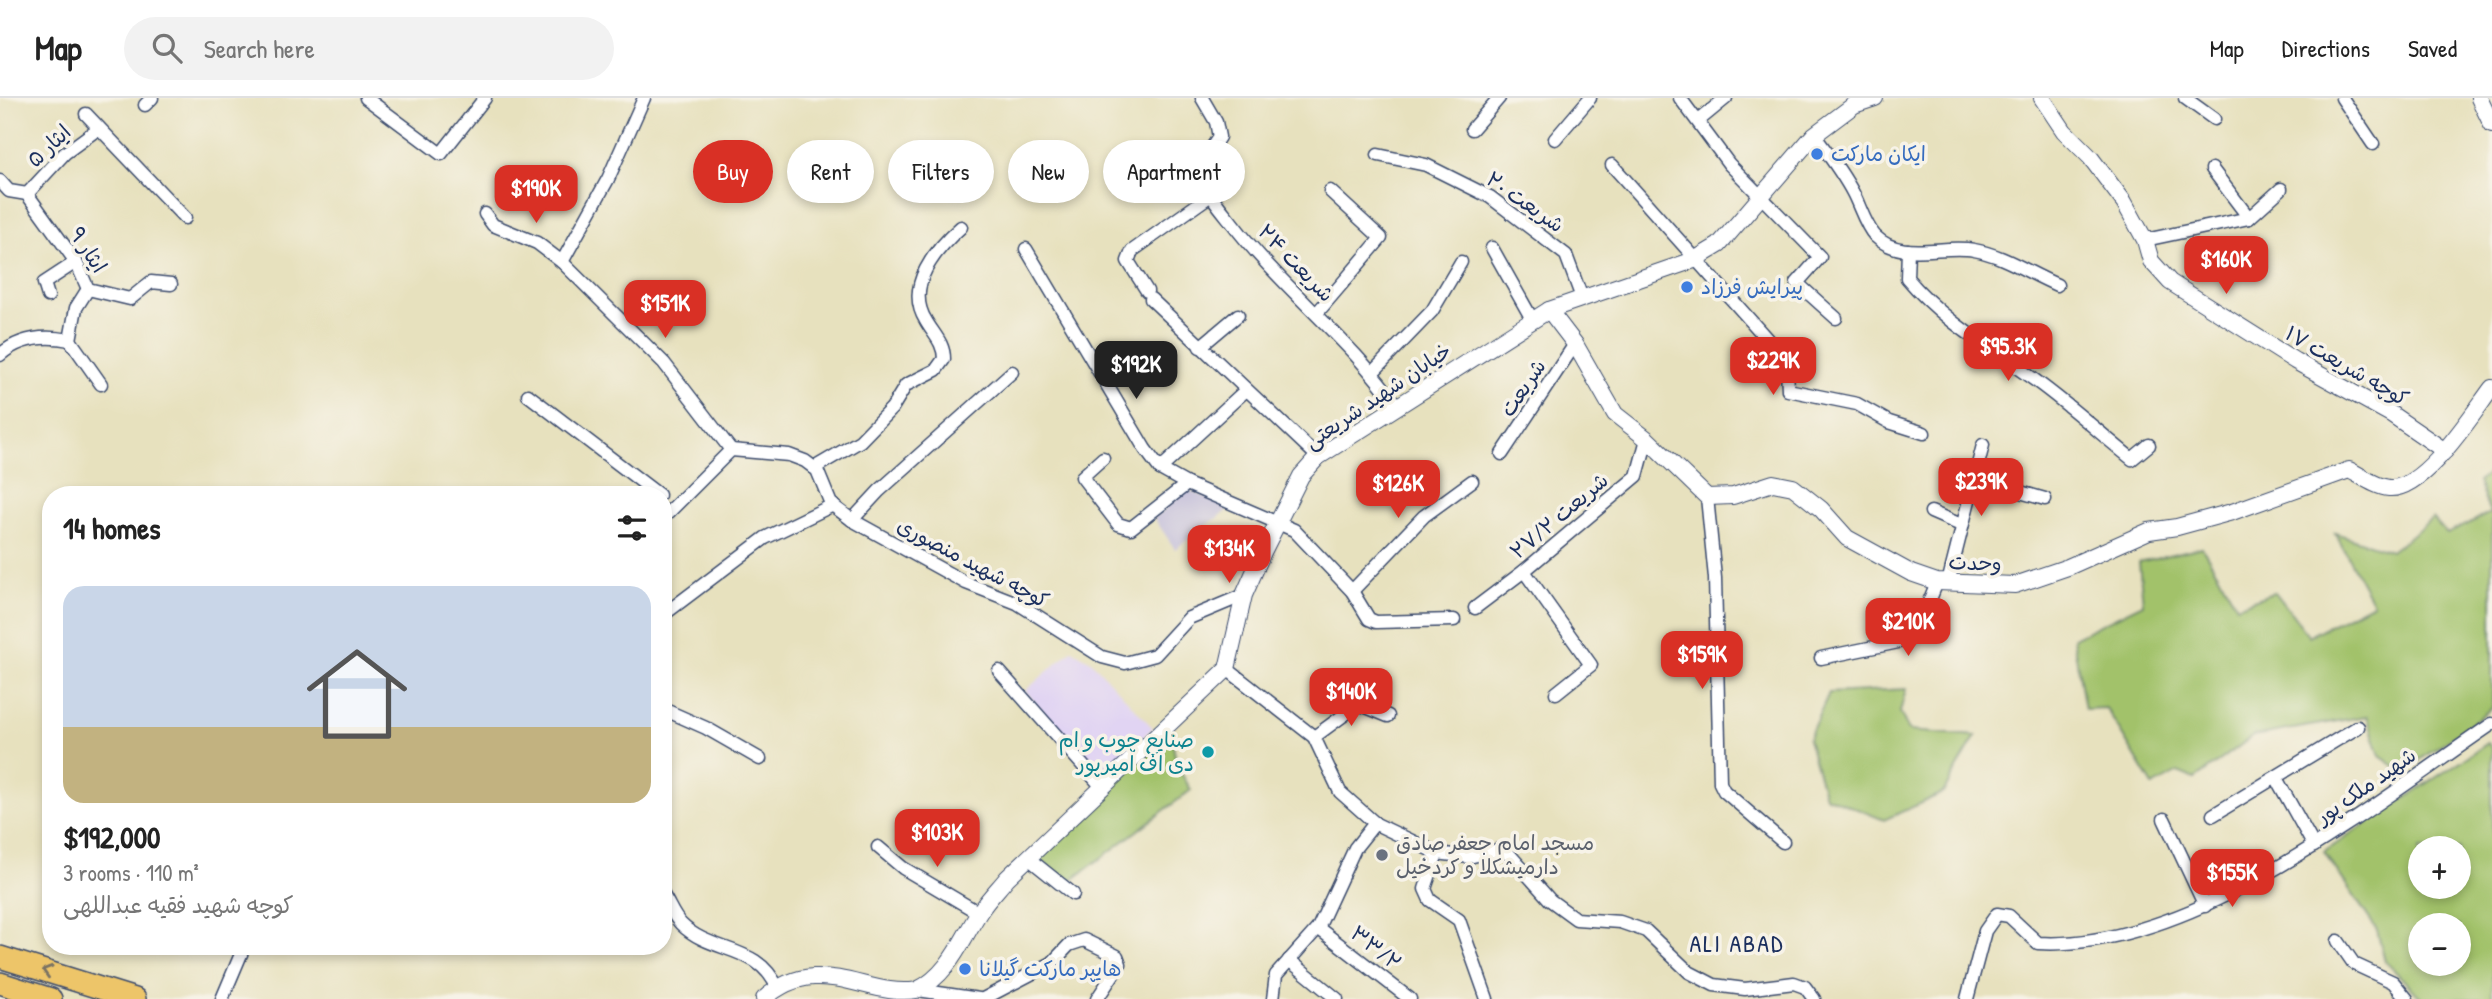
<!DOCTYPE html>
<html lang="en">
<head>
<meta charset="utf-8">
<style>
  body { margin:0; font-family:"Patrick Hand","Playpen Sans Arabic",sans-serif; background:#f2f2f2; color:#222; height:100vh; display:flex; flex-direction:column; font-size:26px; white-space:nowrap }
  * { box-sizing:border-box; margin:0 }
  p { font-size:23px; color:#767676 }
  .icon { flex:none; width:38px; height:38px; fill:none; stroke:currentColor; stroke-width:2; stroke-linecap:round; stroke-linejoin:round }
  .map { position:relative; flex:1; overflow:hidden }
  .side { position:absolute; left:42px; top:388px; width:630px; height:469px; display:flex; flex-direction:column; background:#fff; border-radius:28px; box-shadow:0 4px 10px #0003 }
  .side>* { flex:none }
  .top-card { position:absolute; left:693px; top:42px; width:665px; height:63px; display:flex; gap:14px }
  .buttons { position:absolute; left:2408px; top:738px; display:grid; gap:14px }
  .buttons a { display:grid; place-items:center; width:63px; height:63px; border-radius:50%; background:#fff; box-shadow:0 4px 10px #0003; font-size:35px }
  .price { position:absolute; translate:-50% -60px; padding:0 16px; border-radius:14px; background:#d93025; color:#fff; font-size:23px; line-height:46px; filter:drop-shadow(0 2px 4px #0008) }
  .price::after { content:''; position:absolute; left:50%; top:42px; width:21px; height:16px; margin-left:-10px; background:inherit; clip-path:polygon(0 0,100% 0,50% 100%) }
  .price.selected { background:#222; color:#fff }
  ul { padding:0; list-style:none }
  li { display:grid; align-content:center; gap:14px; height:371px; padding:0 21px }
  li+li { border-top:2px solid #e0e0e0 }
  li span { display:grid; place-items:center; height:217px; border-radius:21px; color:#555 }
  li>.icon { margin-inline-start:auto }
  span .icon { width:126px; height:126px; fill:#fffc; stroke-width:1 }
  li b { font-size:30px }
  h2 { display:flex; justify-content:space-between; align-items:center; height:84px; padding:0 21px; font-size:30px }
  .pill { padding:0 24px; border-radius:32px; background:#fff; box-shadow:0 4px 10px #0003; font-size:24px; line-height:63px }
  .pill.selected { background:#d93025; color:#fff }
  header { display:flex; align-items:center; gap:42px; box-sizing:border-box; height:98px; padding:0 35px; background:#fff; border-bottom:2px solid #e0e0e0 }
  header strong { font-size:33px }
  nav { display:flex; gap:38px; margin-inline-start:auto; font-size:24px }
  .search { width:490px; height:63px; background:#f2f2f2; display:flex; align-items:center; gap:18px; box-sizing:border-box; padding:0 24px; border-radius:38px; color:#767676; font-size:26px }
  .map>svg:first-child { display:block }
  .built { fill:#e1d4f3 }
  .industrial { fill:#c5c0da }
  .green { fill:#a2c26a; stroke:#5e7864; stroke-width:2; fill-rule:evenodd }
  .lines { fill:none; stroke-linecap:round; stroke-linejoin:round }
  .minor-casing { stroke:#3a4a6c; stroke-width:15 }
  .tertiary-casing { stroke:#3a4a6c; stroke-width:18 }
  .trunk-casing { stroke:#3a4a6c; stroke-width:24 }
  .minor { stroke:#fff; stroke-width:12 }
  .tertiary { stroke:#fff; stroke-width:16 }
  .trunk { stroke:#edc569; stroke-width:21 }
  .oneway { stroke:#797263 }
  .shop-dot { fill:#3f7fe0; stroke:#f7f3e8; stroke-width:2.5 }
  .culture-dot { fill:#0f9aa8; stroke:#f7f3e8; stroke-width:2.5 }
  .worship-dot { fill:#6b7280; stroke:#f7f3e8; stroke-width:2.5 }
  .labels { text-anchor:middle; stroke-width:7; stroke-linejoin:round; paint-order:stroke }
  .street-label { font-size:21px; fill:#1b2f5e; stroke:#f7f3e8 }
  .shop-label { font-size:21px; fill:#366cbe; stroke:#f7f3e8; text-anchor:start }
  .culture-label { font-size:21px; fill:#0d838f; stroke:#f7f3e8; text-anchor:end }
  .worship-label { font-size:21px; fill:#5b616d; stroke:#f7f3e8; text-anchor:start }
  .quarter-label { font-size:24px; letter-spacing:2px; fill:#1b2f5e; stroke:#f7f3e8 }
</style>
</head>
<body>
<header>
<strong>Map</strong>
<div class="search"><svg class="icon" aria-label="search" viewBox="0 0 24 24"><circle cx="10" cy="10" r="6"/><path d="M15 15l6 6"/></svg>Search here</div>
<nav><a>Map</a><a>Directions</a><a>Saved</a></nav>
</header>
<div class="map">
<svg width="2492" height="901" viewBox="0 0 2492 901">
  <rect width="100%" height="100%" fill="#f7f3e8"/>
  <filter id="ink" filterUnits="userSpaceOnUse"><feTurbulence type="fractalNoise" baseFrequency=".0143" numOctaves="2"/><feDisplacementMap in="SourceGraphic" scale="14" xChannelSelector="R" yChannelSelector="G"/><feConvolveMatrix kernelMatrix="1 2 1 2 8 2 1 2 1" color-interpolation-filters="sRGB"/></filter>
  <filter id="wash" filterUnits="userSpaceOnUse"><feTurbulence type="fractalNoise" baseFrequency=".00686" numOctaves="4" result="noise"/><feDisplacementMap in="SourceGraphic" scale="28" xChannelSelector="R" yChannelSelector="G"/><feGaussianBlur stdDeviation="1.57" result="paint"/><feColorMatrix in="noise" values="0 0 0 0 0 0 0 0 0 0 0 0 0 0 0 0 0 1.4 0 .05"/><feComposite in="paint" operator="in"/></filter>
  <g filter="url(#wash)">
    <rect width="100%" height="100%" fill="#e7e1be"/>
    <polygon class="built" points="1072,552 1091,563 1153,630 1100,677 1025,593"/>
    <polygon class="industrial" points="1187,392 1209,400 1228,412 1175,451 1154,420"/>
    <g class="green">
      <polygon points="2492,373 2492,610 2403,674 2380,658 2367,618 2253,638 2195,681 2178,674 2153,688 2106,610 2085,611 2073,540 2143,506 2139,464 2202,449 2237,508 2275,494 2309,538 2373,505 2335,435 2391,453 2433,420 2447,436 2490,415 2478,384"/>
      <polygon points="1906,591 1900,614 1909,633 1976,638 1943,695 1884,722 1825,698 1808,641 1829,595"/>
      <polygon points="1163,640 1172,642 1177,668 1191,692 1068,785 1035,758"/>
      <path d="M2488 645 2492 651V901H2422L2385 863 2377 832 2324 754ZM2420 751H2459V789H2420ZM2420 828H2459V866H2420Z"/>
    </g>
  </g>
  <g filter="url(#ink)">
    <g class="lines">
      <g class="minor-casing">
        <g id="minor">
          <polyline points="366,0 441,56 485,0"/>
          <path d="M1202 0 1216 24 1219 39C1210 53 1198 65 1204 82 1209 98 1223 113 1233 126 1283 191 1350 241 1397 308"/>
          <polyline points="1680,0 1729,66 1820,159 1797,185 1836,220"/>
          <polyline points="2185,0 2214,21"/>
          <polyline points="2342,0 2373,46"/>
          <polyline points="145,7 152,0"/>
          <polyline points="86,16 185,120"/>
          <polyline points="1698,23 1726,0"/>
          <polyline points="1472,31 1499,0"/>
          <path d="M1814 37C1828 56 1842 74 1853 95 1860 108 1865 127 1875 138 1901 164 1942 146 1974 152 2003 157 2029 175 2057 187"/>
          <polyline points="1555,41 1590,0"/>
          <polyline points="1378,57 1426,67 1490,99 1566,157 1582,200"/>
          <polyline points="1612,67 1775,250 1787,270 1788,292 1857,306 1889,324 1924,335"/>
          <polyline points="2212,71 2249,120"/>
          <polyline points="0,83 9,93 27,96"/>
          <polyline points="27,96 76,164 88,191 130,201 151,184 171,186"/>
          <polyline points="27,96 65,55 99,30"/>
          <polyline points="485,116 493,127 537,145 562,164 664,265 731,352"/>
          <polyline points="2145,142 2249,120 2281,91"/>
          <polyline points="1492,150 1532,221"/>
          <polyline points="1026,151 1145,351 1160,371 1187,386 1294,432 1352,493 1369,521 1376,524 1454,522"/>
          <path d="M1908 152 1907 180C1944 224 1991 250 2036 283 2069 307 2100 335 2132 361L2149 347"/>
          <polyline points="562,164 608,81 644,0"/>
          <polyline points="1147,193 1128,163 1132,153 1211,97"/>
          <polyline points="48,198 44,185 76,164"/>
          <polyline points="1151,201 1318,359"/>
          <polyline points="1317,215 1381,140 1330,93"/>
          <polyline points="70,242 101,286"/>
          <polyline points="1200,249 1238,217"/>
          <path d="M0 257C20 239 45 237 70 242L76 210 88 191"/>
          <polyline points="1373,274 1432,213 1461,164"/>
          <polyline points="528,297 659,397"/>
          <polyline points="731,352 789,357 805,363 817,372 831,406 852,422 966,485 1017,505 1102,559 1125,565 1155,557 1189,520 1244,497"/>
          <polyline points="1502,356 1575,246"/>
          <polyline points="1103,360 1082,379 1118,426 1131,430 1187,386"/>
          <path d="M814 370 860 343 892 310 906 287 936 272 944 261C944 245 934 237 926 223 904 188 936 151 961 129"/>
          <polyline points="1160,371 1246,292"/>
          <polyline points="1974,381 2045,401"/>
          <polyline points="1707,399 1715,480 1720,685 1724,693 1783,744"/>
          <polyline points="1931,414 1961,427"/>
          <polyline points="663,420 731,352"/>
          <polyline points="852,422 879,393 1012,274"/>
          <polyline points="1524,473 1591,567 1556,595"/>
          <polyline points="1948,485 1983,347"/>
          <polyline points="1352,493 1424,418 1472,383"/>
          <polyline points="1475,510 1524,473 1637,378 1647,341"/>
          <polyline points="663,517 765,440 833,407"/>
          <polyline points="1821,560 1908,542 1918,531 1937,484"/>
          <polyline points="1227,571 1314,639 1340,694 1376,726 1437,755 1469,759 1497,752 1509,756 1550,802 1576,821 1620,824 1646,833 1689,874 1714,887 1745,891 1794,885 1805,889 1814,901"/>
          <polyline points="999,573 1102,689"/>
          <polyline points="663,611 706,630 760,661"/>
          <polyline points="1314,639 1359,606 1388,618"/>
          <polyline points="2276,680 2314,748"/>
          <polyline points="2213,717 2358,629"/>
          <polyline points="2164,721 2205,808"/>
          <polyline points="878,749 903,770 979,815"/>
          <polyline points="1437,755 1425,791 1430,802 1459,822 1487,901"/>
          <polyline points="1028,760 1073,796"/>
          <path d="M663 797C669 806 673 818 681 826 712 857 758 845 778 891"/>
          <polyline points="1318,830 1410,901"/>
          <polyline points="2338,843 2354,866 2393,884 2407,901"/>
          <polyline points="1289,862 1337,901"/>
          <polyline points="918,892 979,901"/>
          <polyline points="222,901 244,849"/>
          <polyline points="983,901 1052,865 1069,847 1084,842 1117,858 1120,866 1097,901"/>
          <polyline points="1273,901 1276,877 1318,830 1355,750 1375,725"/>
          <path d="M1967 901 1985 833 1997 816 2009 818 2038 845C2191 854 2370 709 2492 626"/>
        </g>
      </g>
      <g class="tertiary-casing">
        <g id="tertiary">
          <polyline points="2042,0 2064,33 2090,59 2124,104 2145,142 2151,163 2170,184 2295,263 2391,316 2445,353"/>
          <polyline points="2479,0 2492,27"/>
          <path d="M1549 212 1575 246 1615 316 1647 341 1707 399 1733 398 1773 385 1793 389 1821 411 1847 440 1911 475 1937 484 2015 487 2068 469 2149 433 2177 429 2232 414 2349 372C2360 377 2376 389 2389 390 2424 393 2473 315 2492 290"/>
          <path d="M764 901C818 852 867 901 917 892 951 876 963 837 983 809 990 799 999 790 1007 780L1227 571 1244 497 1263 454 1301 378 1318 359 1549 212 1694 162 1719 147 1814 37 1854 7 1875 0"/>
        </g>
      </g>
      <g class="trunk-casing">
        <g id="trunk">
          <polyline points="0,859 135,901"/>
          <polyline points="0,885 51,901"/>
        </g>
      </g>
      <use href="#minor" class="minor"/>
      <use href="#tertiary" class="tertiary"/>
      <use href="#trunk" class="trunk"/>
    </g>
    <defs><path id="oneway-chevron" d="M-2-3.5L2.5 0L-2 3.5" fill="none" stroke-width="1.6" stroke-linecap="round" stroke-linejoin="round" transform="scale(1.75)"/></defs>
    <use class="oneway" href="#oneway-chevron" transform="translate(47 873) rotate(-163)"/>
  </g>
  <g class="shop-dot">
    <circle cx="1817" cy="56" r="7"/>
    <circle cx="1687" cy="189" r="7"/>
    <circle cx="965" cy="871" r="7"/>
  </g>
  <circle class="culture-dot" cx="1208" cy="654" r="7"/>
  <circle class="worship-dot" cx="1382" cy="757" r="7"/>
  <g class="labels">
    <g class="street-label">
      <text transform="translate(49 48) rotate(-43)" y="7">ایثار ۵</text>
      <text transform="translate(1525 104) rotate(35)" y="7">شریعت ۲۰</text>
      <text transform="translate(88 152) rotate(57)" y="7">ایثار ۹</text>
      <text transform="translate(1296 165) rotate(46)" y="7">شریعت ۲۴</text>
      <text transform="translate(2347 268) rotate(30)" y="7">کوچه شریعت ۱۷</text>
      <text transform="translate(1523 290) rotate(-56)" y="7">شریعت</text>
      <text transform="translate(1378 298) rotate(-34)" y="7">خیابان شهید شریعتی</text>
      <text transform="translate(1559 418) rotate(-40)" y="7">شریعت ۲۷/۲</text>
      <text transform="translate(973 465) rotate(28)" y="7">کوچه شهید منصوری</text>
      <text transform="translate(1975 465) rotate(2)" y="7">وحدت</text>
      <text transform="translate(2366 688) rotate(-35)" y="7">شهید ملک پور</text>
      <text transform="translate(1376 850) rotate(38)" y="7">۳۳/۲</text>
    </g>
    <g class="shop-label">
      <text x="1831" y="63">ایکان مارکت</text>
      <text x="1701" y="196">پیرایش فرزاد</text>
      <text x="979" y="878">هایپر مارکت گیلانا</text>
    </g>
    <g class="culture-label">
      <text x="1194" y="649">صنایع چوب و ام<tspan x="1194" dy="24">دی اف امیرپور</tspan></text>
    </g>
    <g class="worship-label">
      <text x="1396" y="752">مسجد امام جعفر صادق<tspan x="1396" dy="24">دارمیشکلا و کردخیل</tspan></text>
    </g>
    <g class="quarter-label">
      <text x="1737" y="854">ALI ABAD</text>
    </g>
  </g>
</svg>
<div class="buttons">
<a>+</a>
<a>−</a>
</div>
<b class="price" style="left:536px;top:127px">$190K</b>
<b class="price" style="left:2226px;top:198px">$160K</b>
<b class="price" style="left:665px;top:242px">$151K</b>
<b class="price" style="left:2008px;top:285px">$95.3K</b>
<b class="price" style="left:1773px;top:299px">$229K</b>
<b class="price selected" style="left:1136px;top:303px">$192K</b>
<b class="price" style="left:1981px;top:420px">$239K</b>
<b class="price" style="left:1398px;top:422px">$126K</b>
<b class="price" style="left:1229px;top:487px">$134K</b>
<b class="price" style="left:1908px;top:560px">$210K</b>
<b class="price" style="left:1702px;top:593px">$159K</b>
<b class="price" style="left:1351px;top:630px">$140K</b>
<b class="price" style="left:937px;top:771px">$103K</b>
<b class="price" style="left:2232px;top:811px">$155K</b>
<div class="top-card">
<a class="pill selected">Buy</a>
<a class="pill">Rent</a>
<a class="pill">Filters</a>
<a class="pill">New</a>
<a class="pill">Apartment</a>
</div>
<section class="side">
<h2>14 homes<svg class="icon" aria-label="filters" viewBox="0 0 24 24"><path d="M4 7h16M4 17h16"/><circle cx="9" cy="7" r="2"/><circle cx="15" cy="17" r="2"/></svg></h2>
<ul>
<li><span style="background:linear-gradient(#c9d6e8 65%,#c2b280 0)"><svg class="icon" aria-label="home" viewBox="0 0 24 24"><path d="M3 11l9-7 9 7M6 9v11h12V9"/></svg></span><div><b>$192,000</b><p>3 rooms · 110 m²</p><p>کوچه شهید فقیه عبداللهی</p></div></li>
</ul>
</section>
</div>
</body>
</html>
